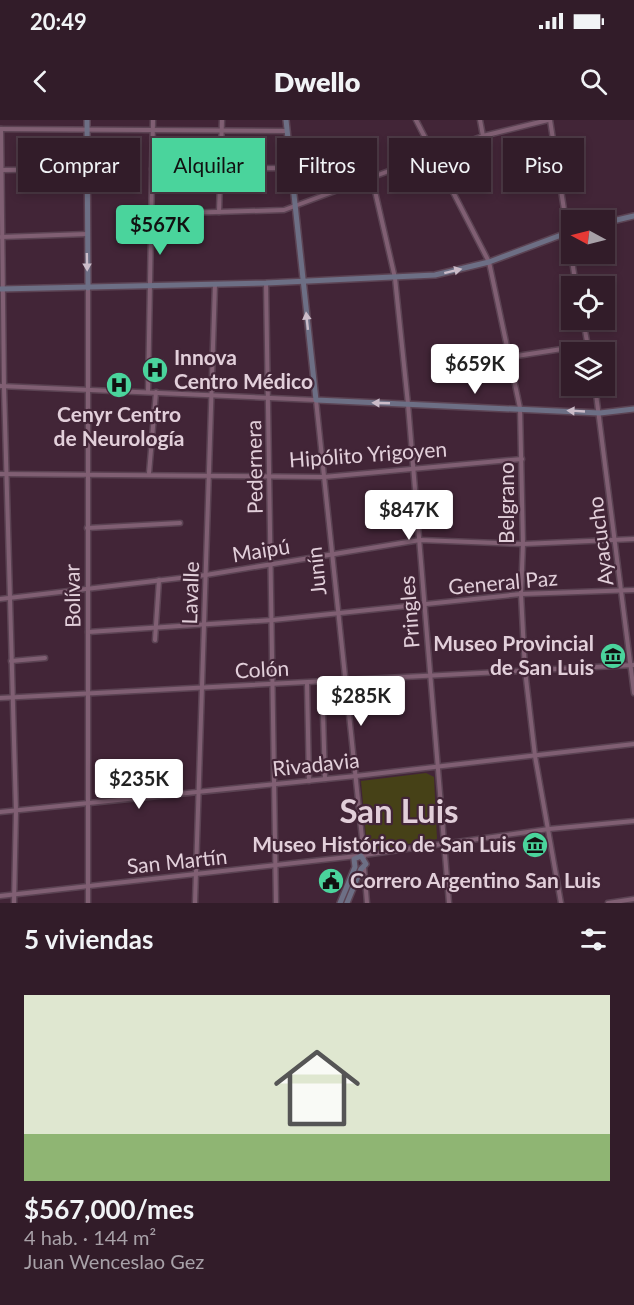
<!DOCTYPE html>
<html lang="es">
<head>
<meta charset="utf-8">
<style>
  body { margin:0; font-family:Lato,sans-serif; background:#3a2531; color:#f1f3f6; height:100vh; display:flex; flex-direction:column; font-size:22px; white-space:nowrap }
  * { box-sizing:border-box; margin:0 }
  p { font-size:20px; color:#a8a1a8 }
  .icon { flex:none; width:33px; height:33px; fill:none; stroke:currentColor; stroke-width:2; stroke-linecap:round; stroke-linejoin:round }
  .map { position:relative; height:783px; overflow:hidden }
  .details { display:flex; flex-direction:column; background:#321c29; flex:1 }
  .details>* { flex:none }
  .guide { position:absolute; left:18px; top:18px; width:598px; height:54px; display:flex; gap:12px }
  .needle { width:39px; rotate:277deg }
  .buttons { position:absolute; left:561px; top:90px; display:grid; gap:12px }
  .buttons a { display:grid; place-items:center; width:54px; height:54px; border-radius:0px; background:#321c29; box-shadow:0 3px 9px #0003,0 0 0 2px #4d3a46; font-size:30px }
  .price { position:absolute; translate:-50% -51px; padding:0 14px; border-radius:6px; background:#fff; color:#222; font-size:20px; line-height:39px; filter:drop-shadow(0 2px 3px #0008) }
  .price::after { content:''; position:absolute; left:50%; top:36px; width:18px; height:14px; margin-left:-9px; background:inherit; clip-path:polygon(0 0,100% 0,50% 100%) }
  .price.active { background:#4ad49c; color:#111 }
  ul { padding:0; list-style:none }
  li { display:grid; align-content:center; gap:12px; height:318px; padding:0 24px }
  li+li { border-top:2px solid #4d3a46 }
  li span { display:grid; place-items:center; height:186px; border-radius:0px; color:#555 }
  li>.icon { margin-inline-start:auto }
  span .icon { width:108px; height:108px; fill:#fffc; stroke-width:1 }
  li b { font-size:26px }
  h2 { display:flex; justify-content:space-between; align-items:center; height:72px; padding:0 24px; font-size:26px }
  .chip { padding:0 21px; border-radius:0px; background:#321c29; box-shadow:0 3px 9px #0003,0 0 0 2px #4d3a46; font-size:21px; line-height:54px }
  .chip.active { background:#4ad49c; color:#111 }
  .status { display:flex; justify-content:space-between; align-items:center; height:42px; padding:0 30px; background:#321c29; direction:ltr }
  .status svg { height:16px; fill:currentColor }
  header { display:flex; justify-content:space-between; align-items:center; height:78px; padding:0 24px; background:#321c29; font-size:27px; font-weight:800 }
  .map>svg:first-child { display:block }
  .green { fill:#464117 }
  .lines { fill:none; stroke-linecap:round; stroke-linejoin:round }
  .street-casing { stroke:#5b4353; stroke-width:7 }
  .secondary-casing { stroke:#5b4353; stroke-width:8 }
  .street { stroke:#805f73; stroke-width:4 }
  .secondary { stroke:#6d6f85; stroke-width:5 }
  .oneway { fill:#cbbcc9 }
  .labels { text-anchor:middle; stroke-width:4.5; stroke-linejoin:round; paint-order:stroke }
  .poi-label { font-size:21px; font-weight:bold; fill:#e2cfda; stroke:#422537; text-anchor:start }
  .street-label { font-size:21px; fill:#e2cfda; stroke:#422537 }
  .town-label { font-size:33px; font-weight:bold; fill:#e2cfda; stroke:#422537 }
</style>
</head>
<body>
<div class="status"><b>20:49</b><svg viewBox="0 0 49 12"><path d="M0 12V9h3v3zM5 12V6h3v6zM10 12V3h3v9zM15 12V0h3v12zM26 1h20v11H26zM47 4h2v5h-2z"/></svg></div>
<header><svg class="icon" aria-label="back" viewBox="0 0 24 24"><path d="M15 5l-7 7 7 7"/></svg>Dwello<svg class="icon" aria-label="search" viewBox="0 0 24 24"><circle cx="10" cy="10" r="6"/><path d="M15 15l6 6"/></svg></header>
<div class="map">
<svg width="634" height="783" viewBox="0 0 634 783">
  <rect width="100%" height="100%" fill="#422537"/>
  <polygon class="green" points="426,653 434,657 437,719 374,730 367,728 361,661"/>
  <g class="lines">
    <g class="street-casing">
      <g id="street">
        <polyline points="416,0 489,142 520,288 523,424 521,474 525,550 535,636 561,783"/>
        <polyline points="480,0 483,16"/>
        <polyline points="550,0 576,166"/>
        <polyline points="0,9 287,11"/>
        <polyline points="1,9 4,267 16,691 14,783"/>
        <polyline points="152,49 291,48"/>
        <polyline points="1,50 87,49"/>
        <polyline points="372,58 395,158 408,284 449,783"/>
        <polyline points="219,92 222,0"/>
        <polyline points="150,94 284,90 483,16 548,0"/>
        <polyline points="1,117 87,114"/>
        <polyline points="266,163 276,783"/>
        <polyline points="88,168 88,783"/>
        <polyline points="583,200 589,232"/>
        <polyline points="510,237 588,225"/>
        <polyline points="0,266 316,280 364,737"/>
        <polyline points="595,266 634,573"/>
        <polyline points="148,272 153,0"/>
        <polyline points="149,353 156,272"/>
        <polyline points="0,354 324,357 522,339"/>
        <polyline points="87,408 180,403"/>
        <polyline points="0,479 206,455 420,420 523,424 634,419"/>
        <polyline points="88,512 273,500 521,474 634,470"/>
        <polyline points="155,520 159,460"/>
        <polyline points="11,541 45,538"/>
        <polyline points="322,562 325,659"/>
        <polyline points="307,563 309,661"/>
        <polyline points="0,578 634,545"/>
        <polyline points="0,692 356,656 634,624"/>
        <polyline points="364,735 549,709 634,701"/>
        <polyline points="364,747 367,783"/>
        <polyline points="0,776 357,736"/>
        <polyline points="195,783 215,164"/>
        <polyline points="608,783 634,779"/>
      </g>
    </g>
    <g class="secondary-casing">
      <g id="secondary">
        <polyline points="87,0 88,168"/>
        <polyline points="286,0 316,280 600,293 634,289"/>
        <polyline points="604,103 634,96"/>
        <polyline points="0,169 266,163 435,155 489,142 572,111"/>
        <polyline points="340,783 355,747 354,739 361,736 366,744 361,749 347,783"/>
      </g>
    </g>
    <use href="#street" class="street"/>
    <use href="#secondary" class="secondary"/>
  </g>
  <defs><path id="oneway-solid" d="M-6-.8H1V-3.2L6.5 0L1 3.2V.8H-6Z" transform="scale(1.5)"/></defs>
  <g class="oneway">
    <use href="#oneway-solid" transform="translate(87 142) rotate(89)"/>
    <use href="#oneway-solid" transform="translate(453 151) rotate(-14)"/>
    <use href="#oneway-solid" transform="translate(307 201) rotate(-96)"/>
    <use href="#oneway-solid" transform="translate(381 283) rotate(-178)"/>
    <use href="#oneway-solid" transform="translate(576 291) rotate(-177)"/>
  </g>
  <defs>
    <g id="hospital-disc" transform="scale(1.35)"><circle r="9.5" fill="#4ad49c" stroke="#422537"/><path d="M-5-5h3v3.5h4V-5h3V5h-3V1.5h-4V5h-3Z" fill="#111"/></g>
    <g id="museum-disc" transform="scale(1.35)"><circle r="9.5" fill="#4ad49c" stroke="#422537"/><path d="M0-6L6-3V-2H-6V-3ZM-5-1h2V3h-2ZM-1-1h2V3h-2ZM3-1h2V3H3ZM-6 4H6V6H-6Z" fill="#111"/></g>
    <g id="civic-disc" transform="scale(1.35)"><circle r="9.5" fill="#4ad49c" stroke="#422537"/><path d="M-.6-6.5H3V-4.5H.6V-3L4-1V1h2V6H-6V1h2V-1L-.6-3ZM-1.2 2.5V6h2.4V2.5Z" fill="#111"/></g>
  </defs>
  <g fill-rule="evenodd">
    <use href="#hospital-disc" x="155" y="250"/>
    <use href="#hospital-disc" x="119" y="265"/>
    <use href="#museum-disc" x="613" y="536"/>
    <use href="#museum-disc" x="535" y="725"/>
    <use href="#civic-disc" x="331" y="761"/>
  </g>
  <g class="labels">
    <g class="poi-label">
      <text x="174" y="245">Innova<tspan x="174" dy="24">Centro Médico</tspan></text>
      <text x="119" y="302" text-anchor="middle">Cenyr Centro<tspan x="119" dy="24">de Neurología</tspan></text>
      <text x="594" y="531" text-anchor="end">Museo Provincial<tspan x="594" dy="24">de San Luis</tspan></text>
      <text x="516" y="732" text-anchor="end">Museo Histórico de San Luis</text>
      <text x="350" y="768">Correro Argentino San Luis</text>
    </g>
    <g class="street-label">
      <text transform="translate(368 335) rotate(-4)" y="7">Hipólito Yrigoyen</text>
      <text transform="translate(255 347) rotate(-91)" y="7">Pedernera</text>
      <text transform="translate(507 383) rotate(-90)" y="7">Belgrano</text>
      <text transform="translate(601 421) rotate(-97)" y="7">Ayacucho</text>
      <text transform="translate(261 431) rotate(-9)" y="7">Maipú</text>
      <text transform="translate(317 451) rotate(-96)" y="7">Junín</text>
      <text transform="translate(503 463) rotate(-5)" y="7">General Paz</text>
      <text transform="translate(191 473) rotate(-88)" y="7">Lavalle</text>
      <text transform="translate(73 476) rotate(-91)" y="7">Bolívar</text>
      <text transform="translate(410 492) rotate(-94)" y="7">Pringles</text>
      <text transform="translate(262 550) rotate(-3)" y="7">Colón</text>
      <text transform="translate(316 645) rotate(-6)" y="7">Rivadavia</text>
      <text transform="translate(177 742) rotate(-6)" y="7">San Martín</text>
    </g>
    <g class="town-label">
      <text x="399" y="703">San Luis</text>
    </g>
  </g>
</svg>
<div class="buttons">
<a><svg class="needle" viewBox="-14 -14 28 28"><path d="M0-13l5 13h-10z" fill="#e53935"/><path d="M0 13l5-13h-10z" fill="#a8a1a8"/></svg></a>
<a><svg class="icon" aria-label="locate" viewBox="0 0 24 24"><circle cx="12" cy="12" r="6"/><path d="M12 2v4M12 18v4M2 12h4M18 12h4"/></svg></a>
<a><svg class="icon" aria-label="layers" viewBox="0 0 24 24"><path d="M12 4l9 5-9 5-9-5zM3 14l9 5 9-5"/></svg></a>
</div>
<b class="price active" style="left:160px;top:136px">$567K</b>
<b class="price" style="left:475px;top:275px">$659K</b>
<b class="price" style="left:409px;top:421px">$847K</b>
<b class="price" style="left:361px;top:607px">$285K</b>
<b class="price" style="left:139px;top:690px">$235K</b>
<div class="guide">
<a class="chip">Comprar</a>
<a class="chip active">Alquilar</a>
<a class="chip">Filtros</a>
<a class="chip">Nuevo</a>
<a class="chip">Piso</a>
</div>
</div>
<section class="details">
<h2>5 viviendas<svg class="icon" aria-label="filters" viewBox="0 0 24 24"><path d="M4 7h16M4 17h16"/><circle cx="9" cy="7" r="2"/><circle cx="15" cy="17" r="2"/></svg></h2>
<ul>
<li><span style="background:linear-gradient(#dfe7d0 75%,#8fb573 0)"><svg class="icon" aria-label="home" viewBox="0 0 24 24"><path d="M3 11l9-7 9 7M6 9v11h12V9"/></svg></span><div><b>$567,000/mes</b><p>4 hab. · 144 m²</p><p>Juan Wenceslao Gez</p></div></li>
</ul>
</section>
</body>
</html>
